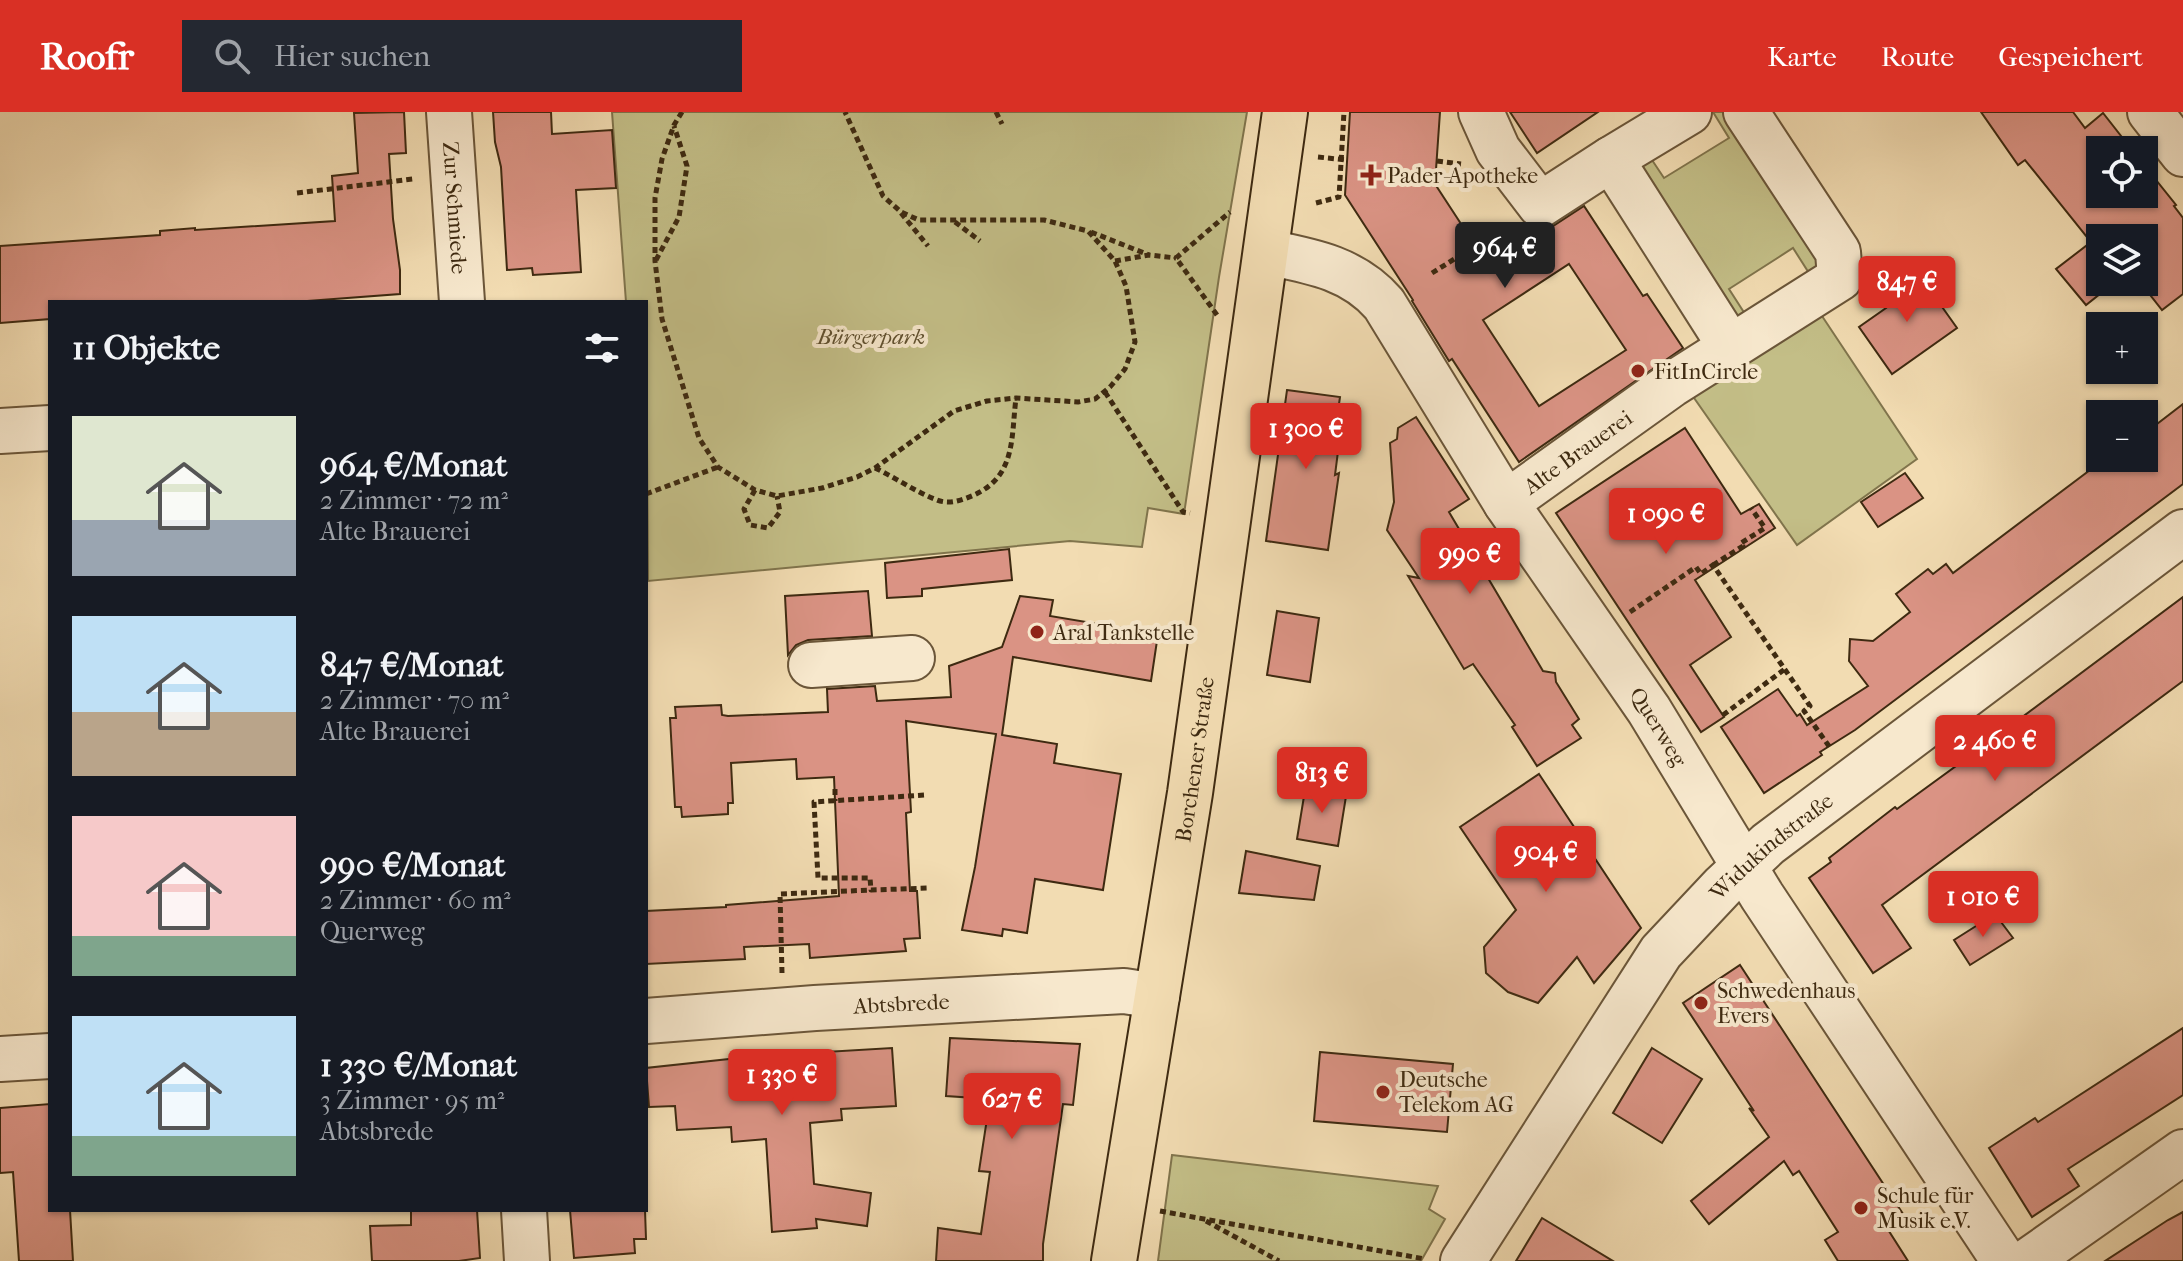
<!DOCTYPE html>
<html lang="de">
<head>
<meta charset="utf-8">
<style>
  body { margin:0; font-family:"IM FELL French Canon",serif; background:#242831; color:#f1f3f6; height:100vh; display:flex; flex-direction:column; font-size:30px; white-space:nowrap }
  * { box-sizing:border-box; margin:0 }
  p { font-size:26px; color:#9ea1a6 }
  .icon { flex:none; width:44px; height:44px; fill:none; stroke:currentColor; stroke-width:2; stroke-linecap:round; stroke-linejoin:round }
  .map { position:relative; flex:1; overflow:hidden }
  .sheet { position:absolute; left:48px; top:188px; width:600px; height:912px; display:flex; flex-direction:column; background:#171b24; border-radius:0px; box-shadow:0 2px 6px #0004 }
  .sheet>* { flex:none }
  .buttons { position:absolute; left:2086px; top:24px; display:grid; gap:16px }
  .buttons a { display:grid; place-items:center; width:72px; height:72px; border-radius:0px; background:#171b24; box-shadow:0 2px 6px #0004; font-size:40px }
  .price { position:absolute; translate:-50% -68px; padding:0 18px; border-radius:8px; background:#d93025; color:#fff; font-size:26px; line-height:52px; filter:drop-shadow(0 2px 4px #0008) }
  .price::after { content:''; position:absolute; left:50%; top:48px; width:24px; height:18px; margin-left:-12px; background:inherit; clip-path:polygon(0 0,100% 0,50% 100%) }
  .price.current { background:#222; color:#fff }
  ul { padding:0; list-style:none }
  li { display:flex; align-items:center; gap:24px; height:200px; padding:0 24px }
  li span { display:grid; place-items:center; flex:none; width:224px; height:160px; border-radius:0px; color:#555 }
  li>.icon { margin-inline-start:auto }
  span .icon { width:96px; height:96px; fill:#fffc; stroke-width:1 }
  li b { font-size:34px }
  h2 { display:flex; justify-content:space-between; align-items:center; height:96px; padding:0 24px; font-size:34px }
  header { display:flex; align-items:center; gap:48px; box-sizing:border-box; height:112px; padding:0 40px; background:#d93025; color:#fff }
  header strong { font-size:38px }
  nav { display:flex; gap:44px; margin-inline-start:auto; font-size:28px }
  .search { width:560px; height:72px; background:#242831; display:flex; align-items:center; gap:20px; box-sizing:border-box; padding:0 28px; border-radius:0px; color:#9ea1a6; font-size:30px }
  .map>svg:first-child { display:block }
  .green { fill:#c3be87; stroke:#80744c; stroke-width:2 }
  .building { fill:#da9384; stroke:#3e2a11; stroke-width:2; fill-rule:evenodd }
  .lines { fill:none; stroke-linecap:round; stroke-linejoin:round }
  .minor-casing { stroke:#6b5639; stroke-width:48 }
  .major-casing { stroke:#3e2a11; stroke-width:48 }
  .path { stroke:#3e2a11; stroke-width:5; stroke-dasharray:6 4; stroke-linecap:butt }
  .minor { stroke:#f7e8cd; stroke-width:44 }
  .major { stroke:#f2dcb2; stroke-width:44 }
  .poi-dot { fill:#8f2418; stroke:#f7e8cd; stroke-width:3 }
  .labels { text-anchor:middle; stroke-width:8; stroke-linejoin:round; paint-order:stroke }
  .poi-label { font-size:22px; fill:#3e2a11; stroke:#f7e8cd; text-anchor:start }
  .street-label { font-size:22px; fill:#3e2a11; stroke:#f7e8cd }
  .park-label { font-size:22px; font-style:italic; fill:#5f4f2e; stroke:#f7e8cd }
</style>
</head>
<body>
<header>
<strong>Roofr</strong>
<div class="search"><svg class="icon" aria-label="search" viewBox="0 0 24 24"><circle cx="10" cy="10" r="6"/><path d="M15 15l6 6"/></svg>Hier suchen</div>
<nav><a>Karte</a><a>Route</a><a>Gespeichert</a></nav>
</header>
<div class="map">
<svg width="2183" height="1149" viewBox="0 0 2183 1149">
  <rect width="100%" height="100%" fill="#f2dcb2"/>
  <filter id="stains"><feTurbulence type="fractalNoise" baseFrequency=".0025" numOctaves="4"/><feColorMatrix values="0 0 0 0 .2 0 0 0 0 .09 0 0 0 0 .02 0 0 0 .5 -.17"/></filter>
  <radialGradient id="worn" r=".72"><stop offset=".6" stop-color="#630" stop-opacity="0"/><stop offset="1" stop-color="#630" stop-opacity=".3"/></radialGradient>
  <g class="green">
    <polygon points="612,0 1247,0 1219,165 1184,402 1148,396 1142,435 1070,429 648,469 646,190 626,190"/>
    <polygon points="1713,0 1724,0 1821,153 1809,161 1793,136 1729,177 1745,202 1731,211 1630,53 1648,42 1664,66 1729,26"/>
    <polygon points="1820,201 1917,347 1797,433 1692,283"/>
    <polygon points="1172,1043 1438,1074 1429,1097 1445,1107 1421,1149 1158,1149"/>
  </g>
  <g class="building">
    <polygon points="404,0 406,41 389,42 393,107 400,158 400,182 294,190 50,190 50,207 0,211 0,134 160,123 160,119 195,116 195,118 335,109 332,64 358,61 354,1"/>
    <polygon points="493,0 551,0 552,22 612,18 616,76 576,78 581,160 533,163 532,156 507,158 501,55 495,30"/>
    <path d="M1350 0H1440L1435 72 1482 144 1527 114 1541 118 1553 114 1584 94 1643 184 1647 182 1683 236 1519 350 1452 247 1449 249 1412 189 1413 188 1345 83ZM1569 152 1626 238 1539 294 1483 208Z"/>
    <polygon points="1510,0 1598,0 1537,41"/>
    <polygon points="1981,0 2073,0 2085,16 2103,1 2132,38 2100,38 2100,82 2144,82 2144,53 2176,93 2174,94 2183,106 2183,182 2162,198 2140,170 2144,170 2144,126 2100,126 2100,170 2115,170 2086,193 2056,157 2091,130 2025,48 2018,53"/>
    <polygon points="1918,161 1957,216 1892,262 1859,215 1886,196 1880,187"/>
    <polygon points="1287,278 1340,285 1338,299 1343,300 1335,363 1339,361 1328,438 1266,429"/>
    <polygon points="2183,292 2183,372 1855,618 1820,640 1822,643 1764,681 1721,615 1778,577 1797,604 1800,602 1807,613 1868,574 1849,549 1850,527 1873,529 1910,500 1896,482 1928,457 1933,462 1946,452 1953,461 2106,346 2144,346 2144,322"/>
    <polygon points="1416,305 1469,387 1449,400 1543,559 1555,561 1556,570 1579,607 1572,613 1581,626 1537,654 1512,615 1515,613 1473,552 1464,557 1408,464 1419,466 1387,418 1394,390 1390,331 1397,327 1398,316"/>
    <polygon points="1685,316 1741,402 1759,392 1775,416 1695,468 1731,525 1690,553 1724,605 1701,620 1556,401"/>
    <polygon points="1905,361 1923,386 1878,415 1861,390"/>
    <polygon points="1009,437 1012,468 922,477 922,484 887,486 885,451"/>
    <polygon points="868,479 872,524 808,528 796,533 788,543 785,484"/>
    <polygon points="1020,484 1053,488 1050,504 1158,522 1151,569 1013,545 1002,623 1057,632 1054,651 1121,662 1103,778 1035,767 1027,821 1003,817 1002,824 962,818 975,755 996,622 906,609 911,700 906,701 910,779 917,779 920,826 904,827 906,839 810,846 809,832 744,835 745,847 646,852 646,799 726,795 726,793 839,784 834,665 797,667 796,647 731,651 733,691 728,691 728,702 682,705 681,695 675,695 670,606 676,606 675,595 721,593 722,603 728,604 828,600 827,577 875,574 877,589 951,585 949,554 1002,535"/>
    <polygon points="2183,485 2183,569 1882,793 1911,836 1873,861 1809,766 1831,750 1829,746 1895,695 1897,697 1978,638"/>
    <polygon points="1277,499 1319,506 1310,570 1267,563"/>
    <polygon points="1539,662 1641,816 1594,871 1577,845 1538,891 1508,880 1486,861 1484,835 1516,798 1460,715"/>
    <polygon points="1306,672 1347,678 1338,734 1297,727"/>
    <polygon points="1246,739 1320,754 1314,788 1239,781"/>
    <polygon points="1995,802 2013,826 1970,853 1954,828"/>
    <polygon points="1740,853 1905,1105 1887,1116 1908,1149 1838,1149 1825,1128 1838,1120 1799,1059 1793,1063 1784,1049 1709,1112 1691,1089 1769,1025 1749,996 1754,999 1683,891"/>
    <polygon points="2183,916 2183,983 2068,1057 2079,1074 2032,1105 1989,1036 2035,1006 2038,1010"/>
    <polygon points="950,926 1080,932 1073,993 1063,992 1043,1132 1043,1149 936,1149 938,1116 981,1122 990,1060 979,1059 990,987 946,984"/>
    <polygon points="892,936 896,994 841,997 842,1008 810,1011 814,1072 871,1081 867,1114 816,1107 817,1116 772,1120 766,1027 732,1030 731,1015 677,1018 675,994 649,995 646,956 757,944"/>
    <polygon points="1652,936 1702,967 1662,1031 1613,1001"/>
    <polygon points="1320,940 1453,952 1447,1020 1314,1009"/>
    <polygon points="50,992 50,1098 70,1098 73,1149 19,1149 13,1060 0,1061 0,996"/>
    <polygon points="411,1098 477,1098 480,1146 459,1149 372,1149 370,1114 411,1113"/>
    <polygon points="570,1098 645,1098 646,1127 634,1127 635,1141 574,1146"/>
    <polygon points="2183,1100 2183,1149 2105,1149 2168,1108"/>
    <polygon points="1542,1106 1613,1149 1516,1149"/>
  </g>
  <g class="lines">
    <g class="minor-casing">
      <g id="minor">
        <path id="s1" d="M449 0 462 190"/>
        <polyline points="1481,0 1498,38 1540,93 1611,47"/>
        <polyline points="1689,0 1611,47 1730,234"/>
        <polyline points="2150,0 2183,42"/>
        <path id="s2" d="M1266 140C1311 149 1353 156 1384 192L1506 391 1649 598 1762 784 2004 1149"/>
        <polyline points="0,319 50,316"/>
        <path id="s3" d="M1506 391 1671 273 1840 166 1838 140 1746 0"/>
        <polyline points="811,553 912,546"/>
        <path id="s4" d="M646 909 815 896 1124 879 1157 884"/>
        <polyline points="0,947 50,944"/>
        <polyline points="524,1098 527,1149"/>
        <path id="s5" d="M1463 1149 1661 840 1723 774 1768 732 2183 420"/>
        <polyline points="2028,1149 2183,1040"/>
      </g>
    </g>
    <g class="major-casing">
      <g id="major">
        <path id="s6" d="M1114 1149 1190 681 1285 0"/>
      </g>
    </g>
    <g class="path">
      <polyline points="682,0 674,13 662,47 655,86 655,149 662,207 699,326 718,355 755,378 777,384 822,376 857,365 875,356 954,299 987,289 1016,286 1078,290 1095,287 1110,275 1125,257 1135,230 1126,174 1115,149 1088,119 1044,108 919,108 901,100 883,84 845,0"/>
      <polyline points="996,0 1002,12"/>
      <polyline points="1318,45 1347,48"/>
      <polyline points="1437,49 1461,52"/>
      <polyline points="297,81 413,67"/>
      <polyline points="1316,91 1339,85 1344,0"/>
      <polyline points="901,101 928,134"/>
      <polyline points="955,110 980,129"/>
      <polyline points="1091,120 1149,143"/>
      <polyline points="656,148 679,105 687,54 674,14"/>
      <polyline points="1115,149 1149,143 1176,146"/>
      <polyline points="1432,161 1509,113"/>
      <polyline points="1217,203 1176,146 1230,100"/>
      <polyline points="1105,280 1183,400 1190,401"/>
      <path d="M875 356C896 366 916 380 937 388 950 393 962 388 974 383 1016 364 1011 326 1016 286"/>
      <polyline points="755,378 744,397 750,413 768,416 780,400 777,384"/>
      <polyline points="646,382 718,355"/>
      <polyline points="1713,453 1743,434 1741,431 1765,416 1751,396"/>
      <polyline points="1630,500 1696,455 1701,462 1713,453 1810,594 1804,599 1831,637"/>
      <polyline points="1723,603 1785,557"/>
      <polyline points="835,677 835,689"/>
      <polyline points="924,683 814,690 818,766 870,766 871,778 930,776"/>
      <polyline points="782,861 780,782 871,778"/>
      <polyline points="1160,1099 1425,1147"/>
      <polyline points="1206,1109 1279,1149"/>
    </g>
    <use href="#minor" class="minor"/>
    <use href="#major" class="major"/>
  </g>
  <g class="poi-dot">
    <path d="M1367 51h8v8h8v8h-8v8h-8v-8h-8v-8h8z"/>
    <circle cx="1638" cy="259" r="8"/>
    <circle cx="1037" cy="520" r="8"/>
    <circle cx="1701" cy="891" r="8"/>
    <circle cx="1383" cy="980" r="8"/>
    <circle cx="1861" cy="1096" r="8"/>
  </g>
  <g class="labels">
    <g class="poi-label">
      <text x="1387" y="71">Pader-Apotheke</text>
      <text x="1654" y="267">FitInCircle</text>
      <text x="1053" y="528">Aral Tankstelle</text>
      <text x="1717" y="886">Schwedenhaus<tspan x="1717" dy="25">Evers</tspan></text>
      <text x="1399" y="975">Deutsche<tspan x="1399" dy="25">Telekom AG</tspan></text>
      <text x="1877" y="1091">Schule für<tspan x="1877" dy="25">Musik e.V.</tspan></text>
    </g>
    <g class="street-label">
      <text dy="8" stroke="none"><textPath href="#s1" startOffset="96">Zur Schmiede</textPath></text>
      <text dy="8" stroke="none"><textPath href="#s3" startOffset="88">Alte Brauerei</textPath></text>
      <text dy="8" stroke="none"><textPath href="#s2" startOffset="636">Querweg</textPath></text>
      <text dy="8" stroke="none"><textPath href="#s6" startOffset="508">Borchener Straße</textPath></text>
      <text dy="8" stroke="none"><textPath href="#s5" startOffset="520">Widukindstraße</textPath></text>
      <text dy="8" stroke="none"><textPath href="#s4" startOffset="256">Abtsbrede</textPath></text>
    </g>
    <g class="park-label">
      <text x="871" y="232">Bürgerpark</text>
    </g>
  </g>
  <rect width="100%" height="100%" filter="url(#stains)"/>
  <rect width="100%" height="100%" fill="url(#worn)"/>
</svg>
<div class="buttons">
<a><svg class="icon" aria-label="locate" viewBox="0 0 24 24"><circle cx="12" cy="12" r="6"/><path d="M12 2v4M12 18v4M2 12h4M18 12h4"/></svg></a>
<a><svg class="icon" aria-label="layers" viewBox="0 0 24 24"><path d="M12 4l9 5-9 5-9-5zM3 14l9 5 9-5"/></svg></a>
<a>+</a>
<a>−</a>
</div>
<b class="price current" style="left:1505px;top:178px">964 €</b>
<b class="price" style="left:1907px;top:212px">847 €</b>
<b class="price" style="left:1306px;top:359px">1 300 €</b>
<b class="price" style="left:1666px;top:444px">1 090 €</b>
<b class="price" style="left:1470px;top:484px">990 €</b>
<b class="price" style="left:1995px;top:671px">2 460 €</b>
<b class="price" style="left:1322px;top:703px">813 €</b>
<b class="price" style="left:1546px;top:782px">904 €</b>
<b class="price" style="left:1983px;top:827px">1 010 €</b>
<b class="price" style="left:782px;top:1005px">1 330 €</b>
<b class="price" style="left:1012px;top:1029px">627 €</b>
<section class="sheet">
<h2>11 Objekte<svg class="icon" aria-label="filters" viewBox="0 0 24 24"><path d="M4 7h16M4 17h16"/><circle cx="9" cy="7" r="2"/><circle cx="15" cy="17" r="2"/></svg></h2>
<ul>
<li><span style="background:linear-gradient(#dfe7d0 65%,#9aa5b1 0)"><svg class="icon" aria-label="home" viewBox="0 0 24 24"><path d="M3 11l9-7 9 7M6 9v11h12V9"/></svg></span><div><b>964 €/Monat</b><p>2 Zimmer · 72 m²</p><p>Alte Brauerei</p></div></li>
<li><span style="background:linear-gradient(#bfe0f5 60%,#b9a48a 0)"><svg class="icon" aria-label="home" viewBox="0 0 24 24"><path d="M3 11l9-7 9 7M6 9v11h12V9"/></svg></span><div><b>847 €/Monat</b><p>2 Zimmer · 70 m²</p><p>Alte Brauerei</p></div></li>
<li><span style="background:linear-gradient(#f6c9c9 75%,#7fa58c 0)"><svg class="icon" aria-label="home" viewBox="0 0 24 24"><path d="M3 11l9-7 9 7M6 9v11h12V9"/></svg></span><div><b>990 €/Monat</b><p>2 Zimmer · 60 m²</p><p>Querweg</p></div></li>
<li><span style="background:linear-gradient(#bfe0f5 75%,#7fa58c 0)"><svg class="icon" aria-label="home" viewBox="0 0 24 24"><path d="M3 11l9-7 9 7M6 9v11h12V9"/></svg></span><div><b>1 330 €/Monat</b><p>3 Zimmer · 95 m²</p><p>Abtsbrede</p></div></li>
</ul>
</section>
</div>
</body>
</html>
